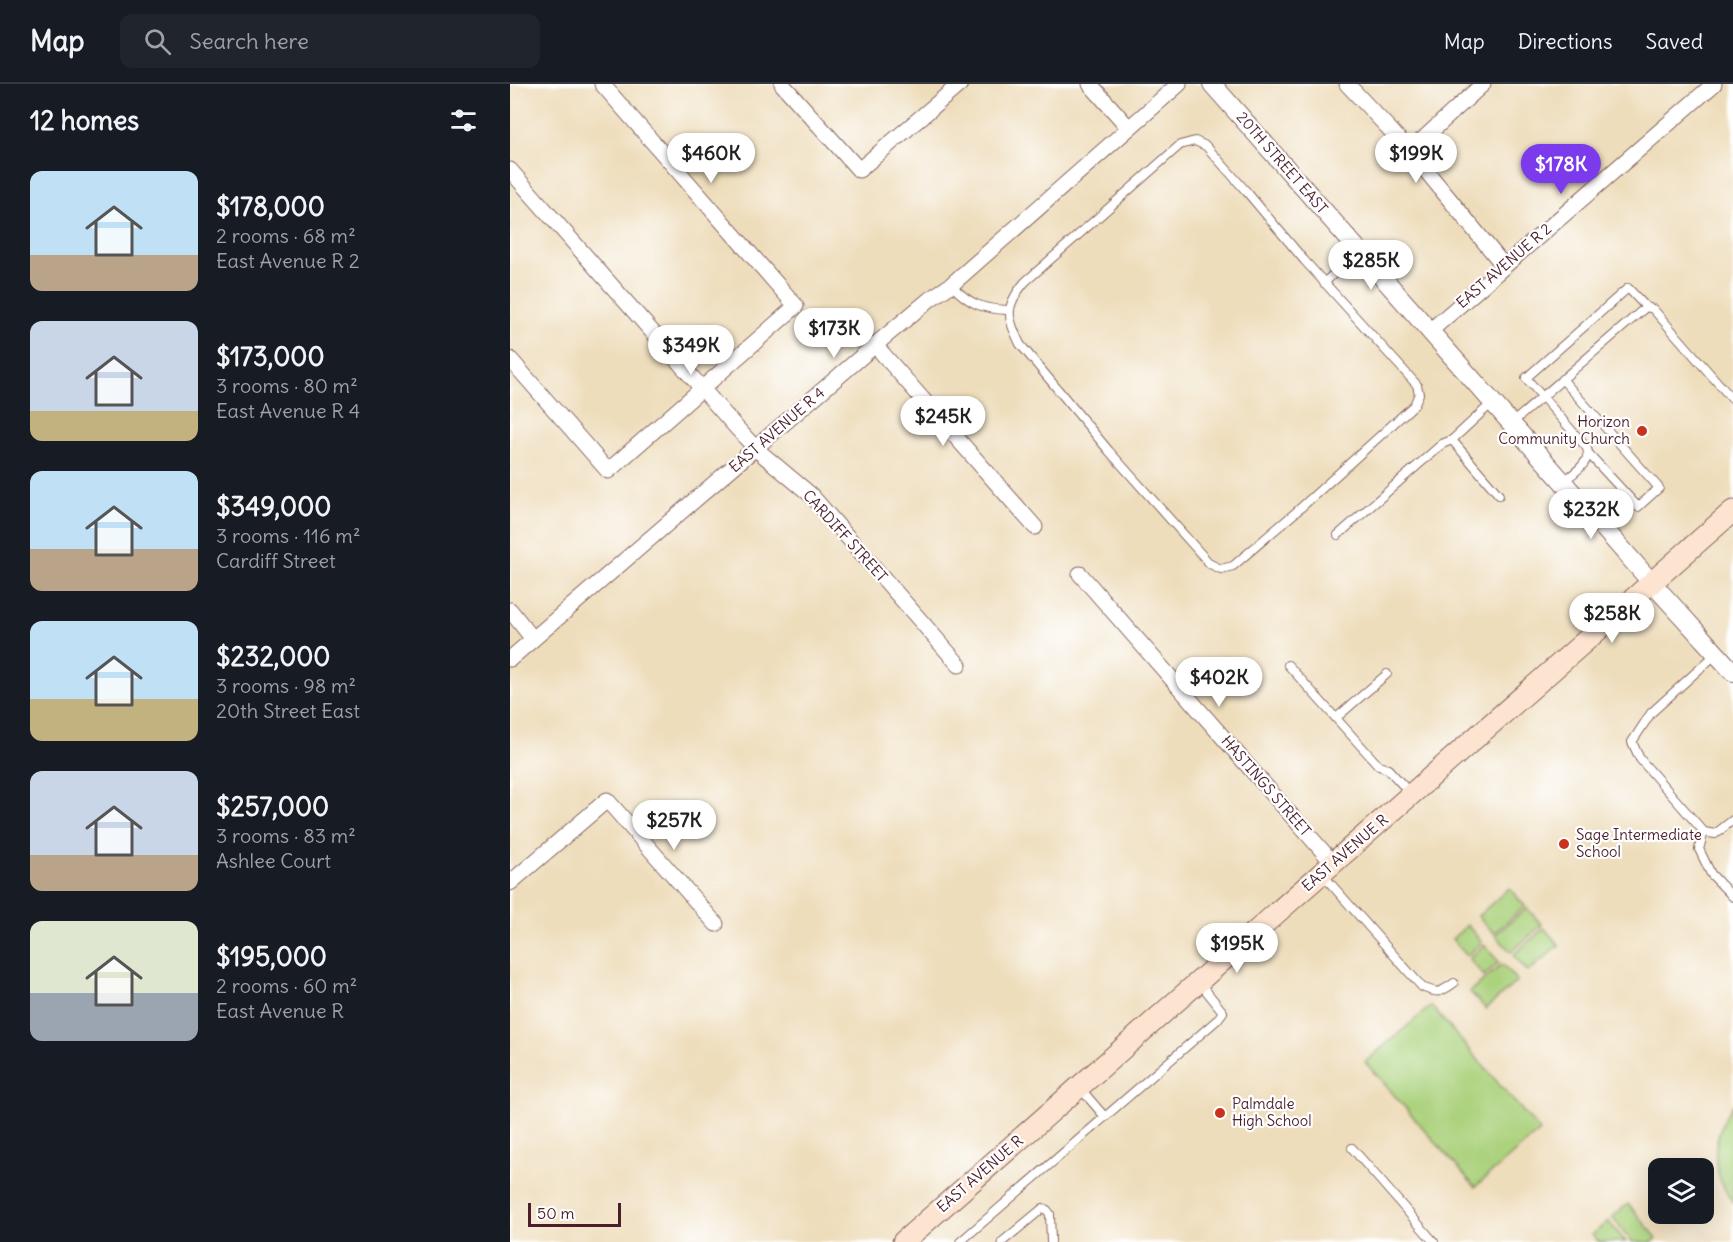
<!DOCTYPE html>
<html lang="en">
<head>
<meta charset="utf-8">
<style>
  body { margin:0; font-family:Delius,sans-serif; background:#20242c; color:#f1f3f6; height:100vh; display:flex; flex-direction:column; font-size:22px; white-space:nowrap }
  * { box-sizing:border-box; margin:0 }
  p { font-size:20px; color:#9ea1a6 }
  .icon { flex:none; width:33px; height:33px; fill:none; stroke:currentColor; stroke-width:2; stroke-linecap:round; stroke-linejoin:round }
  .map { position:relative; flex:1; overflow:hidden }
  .details { display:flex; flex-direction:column; background:#171b24; width:510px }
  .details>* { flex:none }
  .tools { position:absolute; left:1138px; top:1074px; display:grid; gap:12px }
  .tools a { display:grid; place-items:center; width:66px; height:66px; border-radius:12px; background:#171b24; box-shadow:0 6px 24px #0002; font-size:30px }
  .scale { position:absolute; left:18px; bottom:15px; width:93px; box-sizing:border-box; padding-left:6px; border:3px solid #4a1f2b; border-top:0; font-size:16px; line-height:21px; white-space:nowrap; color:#4a1f2b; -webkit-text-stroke:4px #fff; paint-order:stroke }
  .price { position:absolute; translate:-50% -51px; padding:0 14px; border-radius:21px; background:#fff; color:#222; font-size:20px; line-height:39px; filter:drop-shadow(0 2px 3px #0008) }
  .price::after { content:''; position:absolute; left:50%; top:36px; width:18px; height:14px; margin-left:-9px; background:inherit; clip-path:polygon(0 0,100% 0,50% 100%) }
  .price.on { background:#7c3aed; color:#fff }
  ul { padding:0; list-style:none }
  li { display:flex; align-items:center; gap:18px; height:150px; padding:0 30px }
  li span { display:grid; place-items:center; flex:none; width:168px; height:120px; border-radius:12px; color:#555 }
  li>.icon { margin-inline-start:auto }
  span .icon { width:72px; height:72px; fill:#fffc; stroke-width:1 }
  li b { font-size:26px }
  h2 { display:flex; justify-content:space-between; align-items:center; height:72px; padding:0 30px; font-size:26px }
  header { display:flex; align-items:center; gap:36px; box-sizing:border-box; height:84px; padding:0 30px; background:#171b24; border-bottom:2px solid #363941 }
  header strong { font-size:28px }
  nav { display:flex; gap:33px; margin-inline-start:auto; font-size:21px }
  .search { width:420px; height:54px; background:#20242c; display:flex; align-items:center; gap:15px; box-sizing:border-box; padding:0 21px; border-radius:12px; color:#9ea1a6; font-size:22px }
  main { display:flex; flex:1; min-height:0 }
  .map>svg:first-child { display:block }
  .green { fill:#abd27d; stroke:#7a7854; stroke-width:1.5 }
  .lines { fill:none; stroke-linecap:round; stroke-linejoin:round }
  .service-casing { stroke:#83625d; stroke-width:10 }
  .minor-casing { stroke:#83625d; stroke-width:17 }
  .tertiary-casing { stroke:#83625d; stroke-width:20 }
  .secondary-casing { stroke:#83625d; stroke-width:23 }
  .service { stroke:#fff; stroke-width:8 }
  .minor { stroke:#fff; stroke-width:15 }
  .tertiary { stroke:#fff; stroke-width:18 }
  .secondary { stroke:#fde4d0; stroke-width:21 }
  .poi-dot { fill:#c8321e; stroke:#fff; stroke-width:2 }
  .labels { text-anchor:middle; stroke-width:4.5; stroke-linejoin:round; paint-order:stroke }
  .street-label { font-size:15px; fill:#4a1f2b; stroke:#fff }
  .poi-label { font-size:15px; fill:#4a1f2b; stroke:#fff; text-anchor:start }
</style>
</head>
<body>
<header>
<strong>Map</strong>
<div class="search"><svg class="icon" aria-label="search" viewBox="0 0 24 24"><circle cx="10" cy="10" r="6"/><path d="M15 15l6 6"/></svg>Search here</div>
<nav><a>Map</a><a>Directions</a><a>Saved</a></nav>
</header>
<main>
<section class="details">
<h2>12 homes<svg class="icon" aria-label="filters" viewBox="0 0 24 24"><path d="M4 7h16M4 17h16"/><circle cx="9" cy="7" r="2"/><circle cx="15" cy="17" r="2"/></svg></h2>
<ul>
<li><span style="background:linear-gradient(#bfe0f5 70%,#b9a48a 0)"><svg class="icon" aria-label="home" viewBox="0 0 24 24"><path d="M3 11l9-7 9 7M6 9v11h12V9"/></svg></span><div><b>$178,000</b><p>2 rooms · 68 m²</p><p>East Avenue R 2</p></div></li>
<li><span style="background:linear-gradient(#c9d6e8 75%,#c2b280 0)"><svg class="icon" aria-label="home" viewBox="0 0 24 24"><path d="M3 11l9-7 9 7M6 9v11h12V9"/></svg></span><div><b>$173,000</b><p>3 rooms · 80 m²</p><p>East Avenue R 4</p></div></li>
<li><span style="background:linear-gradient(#bfe0f5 65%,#b9a48a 0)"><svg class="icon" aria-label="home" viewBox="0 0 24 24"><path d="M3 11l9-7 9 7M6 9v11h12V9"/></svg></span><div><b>$349,000</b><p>3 rooms · 116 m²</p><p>Cardiff Street</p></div></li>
<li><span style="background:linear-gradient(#bfe0f5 65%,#c2b280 0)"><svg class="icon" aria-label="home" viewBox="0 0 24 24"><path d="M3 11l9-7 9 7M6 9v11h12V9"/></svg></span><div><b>$232,000</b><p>3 rooms · 98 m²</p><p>20th Street East</p></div></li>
<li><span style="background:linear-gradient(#c9d6e8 70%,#b9a48a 0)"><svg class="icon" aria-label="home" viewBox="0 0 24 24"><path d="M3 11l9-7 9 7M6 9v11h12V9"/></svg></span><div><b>$257,000</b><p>3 rooms · 83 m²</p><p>Ashlee Court</p></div></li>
<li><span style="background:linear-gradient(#dfe7d0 60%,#9aa5b1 0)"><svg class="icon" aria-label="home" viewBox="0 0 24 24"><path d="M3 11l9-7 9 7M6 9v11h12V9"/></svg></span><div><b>$195,000</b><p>2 rooms · 60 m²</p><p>East Avenue R</p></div></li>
</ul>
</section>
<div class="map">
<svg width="1223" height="1158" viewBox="0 0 1223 1158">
  <rect width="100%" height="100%" fill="#fff"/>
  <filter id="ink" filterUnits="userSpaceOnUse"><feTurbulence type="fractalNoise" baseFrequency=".0167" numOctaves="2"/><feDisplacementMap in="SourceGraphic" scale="12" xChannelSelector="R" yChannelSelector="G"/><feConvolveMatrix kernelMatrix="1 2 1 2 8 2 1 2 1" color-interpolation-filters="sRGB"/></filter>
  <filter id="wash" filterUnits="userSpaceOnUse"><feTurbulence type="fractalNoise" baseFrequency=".008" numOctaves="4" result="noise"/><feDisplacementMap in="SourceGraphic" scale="24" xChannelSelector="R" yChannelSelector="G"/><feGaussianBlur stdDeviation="1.35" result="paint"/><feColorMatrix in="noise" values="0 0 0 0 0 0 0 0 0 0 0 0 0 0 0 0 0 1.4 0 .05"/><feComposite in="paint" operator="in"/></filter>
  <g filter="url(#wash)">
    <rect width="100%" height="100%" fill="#edb"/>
    <g class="green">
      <polygon points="999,804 1015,822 984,849 968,832"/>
      <polygon points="1017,824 1032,841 1001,868 985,851"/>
      <polygon points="957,841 972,858 957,872 942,855"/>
      <polygon points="1034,844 1049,861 1018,888 1003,871"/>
      <polygon points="974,861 989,878 974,892 959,875"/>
      <polygon points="992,880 1007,897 976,925 960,908"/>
      <polygon points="921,922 1030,1047 965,1103 855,978"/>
      <path d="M1223 1021V1118C1199 1087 1201 1053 1223 1021Z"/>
      <polygon points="1118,1120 1147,1154 1143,1158 1122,1158 1102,1133"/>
      <polygon points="1098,1137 1116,1158 1089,1158 1082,1151"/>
    </g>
  </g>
  <g filter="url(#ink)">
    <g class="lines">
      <g class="service-casing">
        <g id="service">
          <path d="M685 57 696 62 736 107 794 176 907 301 909 310 904 321 786 428 723 482 711 485 700 480 599 367 510 260C497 233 494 223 515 198L670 61Z"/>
          <polyline points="814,199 848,167"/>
          <path d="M441 201C460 220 471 225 498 226"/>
          <polyline points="1052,295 1149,404 1128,423 1079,370"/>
          <polyline points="1002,339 1136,223"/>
          <polyline points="942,356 989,411"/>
          <path d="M1053 398C1063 389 1082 379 1077 364L1016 294 1118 204 1136 223 1143 225 1223 316"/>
          <polyline points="828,451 932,360 942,356 982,319"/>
          <polyline points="1206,570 1141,629 1122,658 1130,675 1194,748 1205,750 1223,736"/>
          <polyline points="778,581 869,682 878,685 900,709"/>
          <polyline points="826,634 877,590"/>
          <polyline points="1194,748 1189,765 1201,790 1223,813"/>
          <path d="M813 791 912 903C928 910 930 909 944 899"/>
          <polyline points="570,1004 595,1033"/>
          <polyline points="842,1064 924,1158"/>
          <polyline points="450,1158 707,936 713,928 689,898"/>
          <polyline points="492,1158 533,1124 537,1126 540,1130 541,1158"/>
        </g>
      </g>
      <g class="minor-casing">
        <g id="minor">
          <polyline points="272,0 349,86 450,0"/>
          <polyline points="580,0 619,44"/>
          <polyline points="837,0 900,67 994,182"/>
          <polyline points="900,67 973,0"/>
          <polyline points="0,86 225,342 246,365 301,411 449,581"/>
          <polyline points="920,247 1204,0"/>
          <polyline points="365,261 525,443"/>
          <polyline points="0,275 98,387 286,222 92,0"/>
          <polyline points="570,490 823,779"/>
          <polyline points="0,526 23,555"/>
          <polyline points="0,575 365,261 420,215 441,201 669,0"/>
          <polyline points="0,799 97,716 206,840"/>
        </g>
      </g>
      <g class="tertiary-casing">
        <polyline id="tertiary" points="702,0 1142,499 1223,588"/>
      </g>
      <g class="secondary-casing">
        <polyline id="secondary" points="393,1158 1223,427"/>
      </g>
      <use href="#service" class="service"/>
      <use href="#minor" class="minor"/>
      <use href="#tertiary" class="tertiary"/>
      <use href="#secondary" class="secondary"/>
    </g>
  </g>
  <g class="poi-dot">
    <circle cx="1132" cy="347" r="6"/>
    <circle cx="1054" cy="760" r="6"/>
    <circle cx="710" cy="1029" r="6"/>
  </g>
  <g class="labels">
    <g class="street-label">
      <text transform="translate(772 79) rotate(49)" y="5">20TH STREET EAST</text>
      <text transform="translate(994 182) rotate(-41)" y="5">EAST AVENUE R 2</text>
      <text transform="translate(267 346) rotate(-41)" y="5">EAST AVENUE R 4</text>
      <text transform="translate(335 452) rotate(48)" y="5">CARDIFF STREET</text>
      <text transform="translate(756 702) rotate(49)" y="5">HASTINGS STREET</text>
      <text transform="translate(835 769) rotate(-41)" y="5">EAST AVENUE R</text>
      <text transform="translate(470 1090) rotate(-41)" y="5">EAST AVENUE R</text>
    </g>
    <g class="poi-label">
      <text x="1120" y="343" text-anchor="end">Horizon<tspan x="1120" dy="17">Community Church</tspan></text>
      <text x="1066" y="756">Sage Intermediate<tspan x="1066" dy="17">School</tspan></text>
      <text x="722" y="1025">Palmdale<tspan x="722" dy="17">High School</tspan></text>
    </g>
  </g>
</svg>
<div class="tools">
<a><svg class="icon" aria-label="layers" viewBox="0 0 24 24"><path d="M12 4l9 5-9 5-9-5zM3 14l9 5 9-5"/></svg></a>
</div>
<div class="scale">50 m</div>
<b class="price" style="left:201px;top:100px">$460K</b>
<b class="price" style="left:906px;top:100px">$199K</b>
<b class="price on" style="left:1051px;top:111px">$178K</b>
<b class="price" style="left:861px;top:207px">$285K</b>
<b class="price" style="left:324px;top:275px">$173K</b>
<b class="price" style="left:181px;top:292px">$349K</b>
<b class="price" style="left:433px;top:363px">$245K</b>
<b class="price" style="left:1081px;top:456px">$232K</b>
<b class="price" style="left:1102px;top:560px">$258K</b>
<b class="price" style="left:709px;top:624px">$402K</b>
<b class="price" style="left:164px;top:767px">$257K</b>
<b class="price" style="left:727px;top:890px">$195K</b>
</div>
</main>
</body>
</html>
